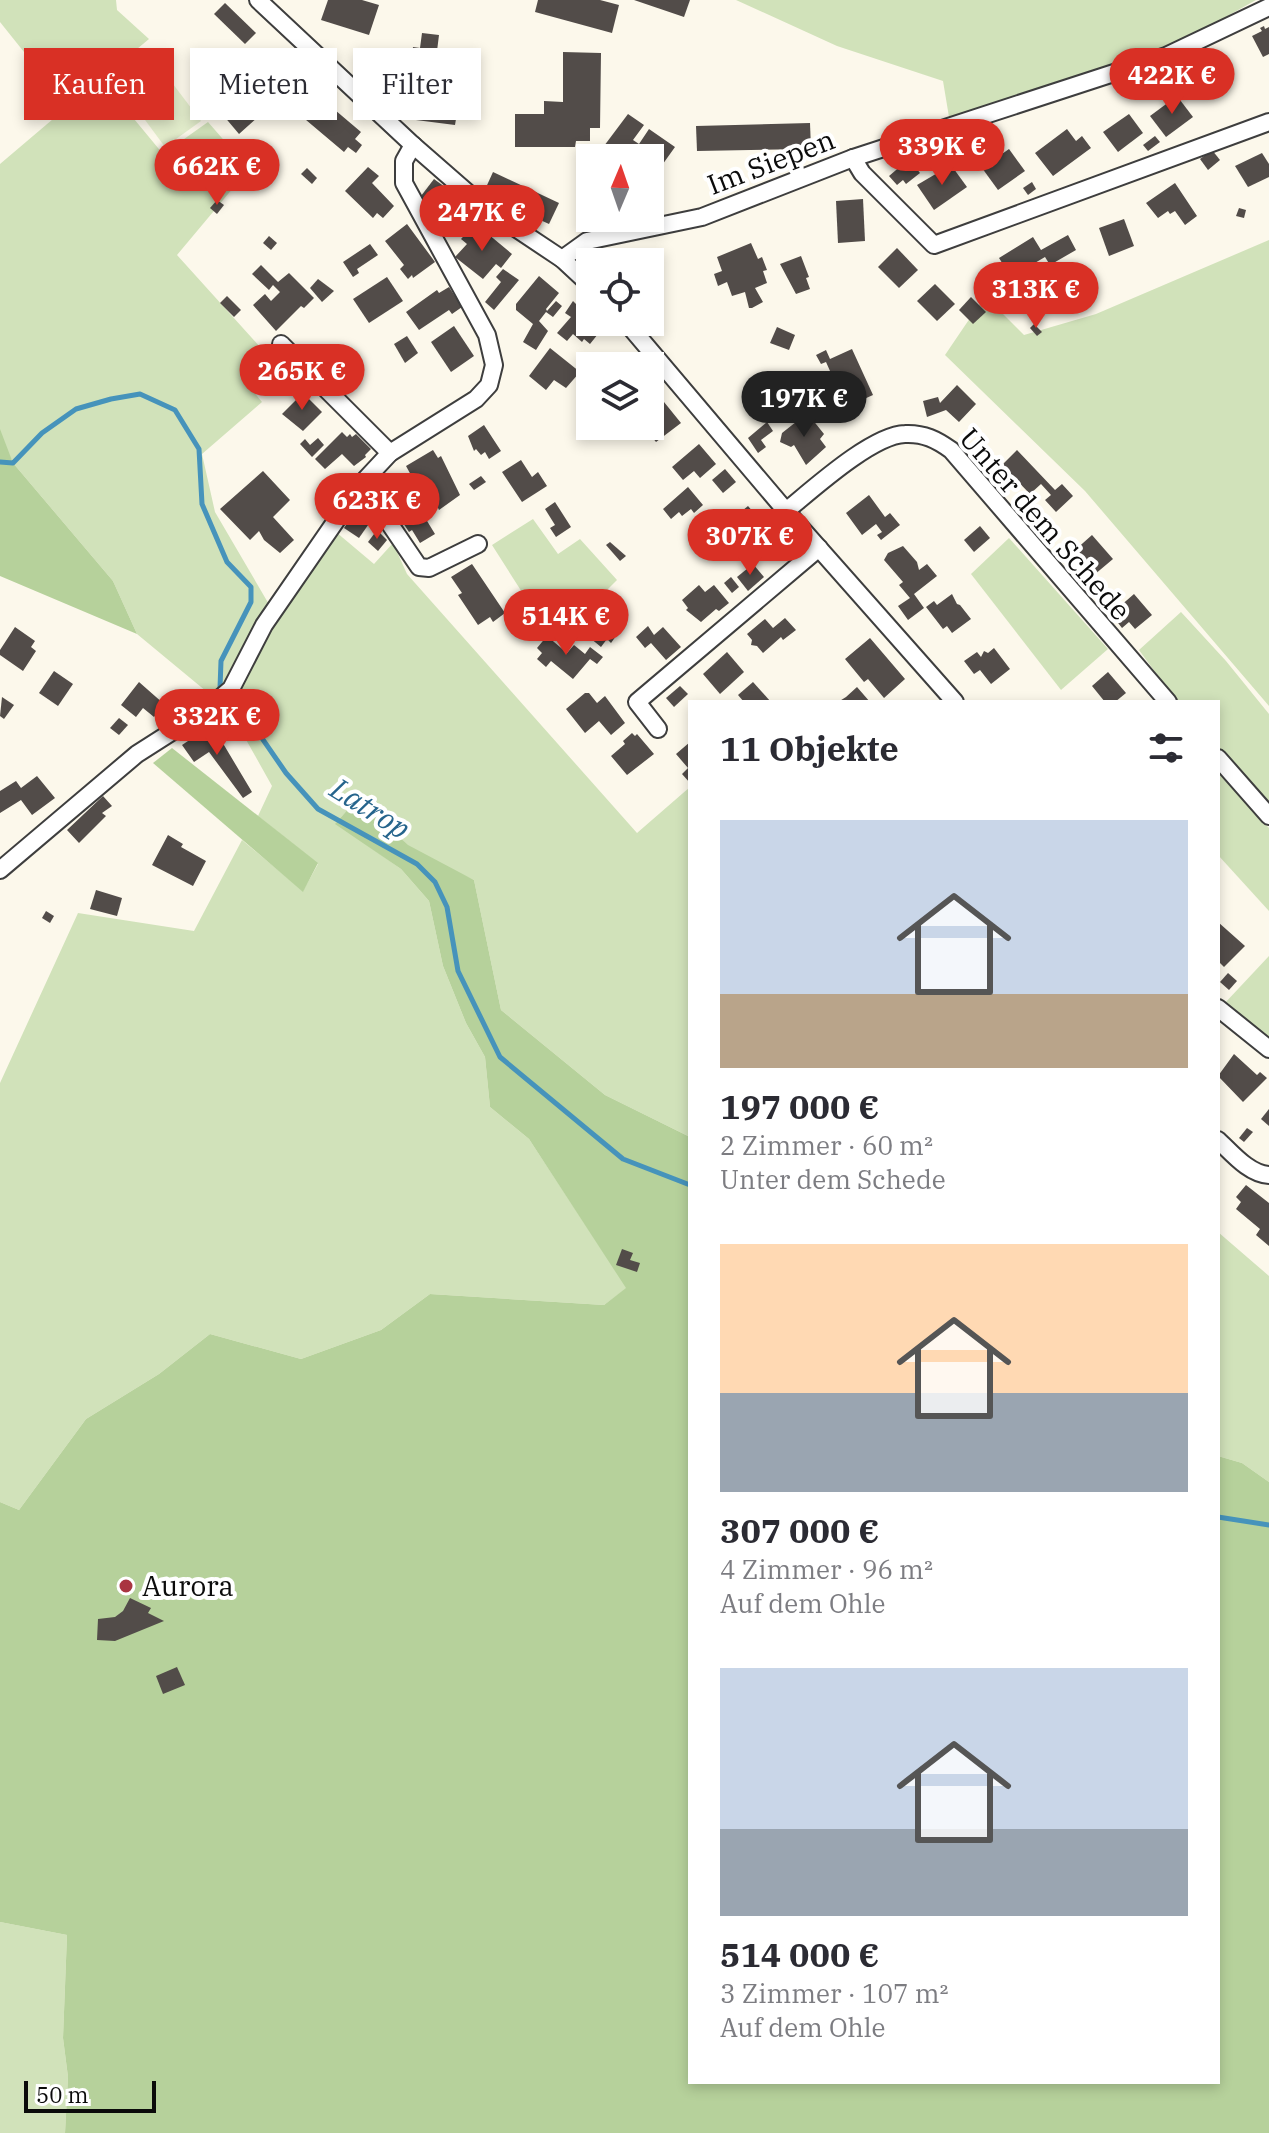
<!DOCTYPE html>
<html lang="de">
<head>
<meta charset="utf-8">
<style>
  body { margin:0; font-family:"IBM Plex Serif",serif; background:#f7f7f7; color:#2b2b33; height:100vh; display:flex; flex-direction:column; font-size:30px; white-space:nowrap }
  * { box-sizing:border-box; margin:0 }
  p { font-size:26px; color:#7c7c81 }
  .icon { flex:none; width:44px; height:44px; fill:none; stroke:currentColor; stroke-width:2; stroke-linecap:round; stroke-linejoin:round }
  .map { position:relative; flex:1; overflow:hidden }
  .sheet { position:absolute; left:688px; top:700px; width:532px; height:1384px; display:flex; flex-direction:column; background:#fff; border-radius:0px; box-shadow:0 4px 12px #0003 }
  .sheet>* { flex:none }
  .guide { position:absolute; left:24px; top:48px; width:544px; height:72px; display:flex; gap:16px }
  .needle { width:52px; rotate:2deg }
  .buttons { position:absolute; left:576px; top:144px; display:grid; gap:16px }
  .buttons a { display:grid; place-items:center; width:88px; height:88px; border-radius:0px; background:#fff; box-shadow:0 4px 12px #0003; font-size:40px }
  .scale { position:absolute; left:24px; bottom:20px; width:132px; box-sizing:border-box; padding-left:8px; border:4px solid #0b0b0b; border-top:0; font-size:22px; line-height:28px; white-space:nowrap; color:#0b0b0b; -webkit-text-stroke:6px #fff; paint-order:stroke }
  .price { position:absolute; translate:-50% -68px; padding:0 18px; border-radius:28px; background:#d93025; color:#fff; font-size:26px; line-height:52px; filter:drop-shadow(0 2px 4px #0008) }
  .price::after { content:''; position:absolute; left:50%; top:48px; width:24px; height:18px; margin-left:-12px; background:inherit; clip-path:polygon(0 0,100% 0,50% 100%) }
  .price.active { background:#222; color:#fff }
  ul { padding:0; list-style:none }
  li { display:grid; align-content:center; gap:16px; height:424px; padding:0 32px }
  li span { display:grid; place-items:center; height:248px; border-radius:0px; color:#555 }
  li>.icon { margin-inline-start:auto }
  span .icon { width:144px; height:144px; fill:#fffc; stroke-width:1 }
  li b { font-size:34px }
  h2 { display:flex; justify-content:space-between; align-items:center; height:96px; padding:0 32px; font-size:34px }
  .pill { padding:0 28px; border-radius:0px; background:#fff; box-shadow:0 4px 12px #0003; font-size:28px; line-height:72px }
  .pill.active { background:#d93025; color:#fff }
  .map>svg:first-child { display:block }
  .green { fill:#d1e2ba }
  .forest { fill:#b6d19b }
  .pitch { fill:#e1ebca }
  .lines { fill:none; stroke-linecap:round; stroke-linejoin:round }
  .stream { stroke:#4693bb; stroke-width:5 }
  .building { fill:#524c49 }
  .minor-casing { stroke:#3e3e3e; stroke-width:20 }
  .minor { stroke:#fff; stroke-width:16 }
  .poi-dot { fill:#a93541; stroke:#fff; stroke-width:3 }
  .labels { text-anchor:middle; stroke-width:8; stroke-linejoin:round; paint-order:stroke }
  .street-label { font-size:28px; fill:#0b0b0b; stroke:#fff }
  .poi-label { font-size:28px; fill:#0b0b0b; stroke:#fff; text-anchor:start }
  .water-label { font-size:30px; font-style:italic; fill:#25648c; stroke:#fff }
</style>
</head>
<body>
<div class="map">
<svg width="1269" height="2133" viewBox="0 0 1269 2133">
  <rect width="100%" height="100%" fill="#fcf8eb"/>
  <g class="green">
    <polygon points="0,0 116,0 117,10 149,39 101,79 163,154 208,122 249,169 177,255 269,357 244,380 262,402 202,454 215,512 277,618 336,532 374,564 393,543 407,574 637,833 690,787 690,1137 605,1095 501,1010 474,880 406,848 357,799 336,823 401,869 429,901 443,966 466,1023 485,1057 490,1107 529,1139 627,1288 604,1305 430,1294 381,1330 301,1359 210,1334 159,1374 86,1419 19,1510 0,1502 0,1083 78,913 194,931 242,840 303,891 318,864 258,816 272,786 230,711 137,634 113,581 13,463 0,435 0,164 86,91 70,74 52,87 0,22"/>
    <polygon points="736,0 1256,0 1163,52 949,117 943,81 837,46"/>
    <polygon points="1269,240 1269,706 1085,491 945,355 985,296 1024,335 1096,314"/>
    <polygon points="533,519 558,554 580,539 617,580 567,630 534,611 492,545"/>
    <polygon points="1009,538 1108,649 1061,690 971,574"/>
    <polygon points="1181,612 1226,661 1269,714 1269,801 1218,747 1218,702 1177,702 1139,650"/>
    <polygon points="1218,773 1269,828 1269,911 1218,855"/>
    <polygon points="1269,956 1269,1042 1224,1004"/>
    <polygon points="1218,1232 1269,1276 1269,1482 1242,1463 1218,1456"/>
    <polygon points="0,1922 67,1935 63,2038 68,2077 65,2133 0,2133"/>
  </g>
  <g class="forest">
    <polygon points="0,429 13,463 113,581 137,634 0,576"/>
    <polygon points="172,748 318,863 303,892 153,763"/>
    <polygon points="357,799 408,845 474,880 501,1010 605,1095 690,1137 690,2082 1218,2082 1218,1456 1242,1463 1269,1482 1269,2133 65,2133 68,2077 63,2038 67,1935 0,1922 0,1502 19,1510 86,1419 159,1374 210,1334 301,1359 381,1330 430,1294 604,1305 626,1288 529,1139 490,1107 485,1057 466,1023 443,966 429,901 401,869 335,824"/>
  </g>
  <polygon class="pitch" points="154,59 201,121 165,147 120,86"/>
  <g class="lines">
    <g class="stream">
      <polyline points="0,462 13,463 42,433 76,409 111,399 140,394 175,410 199,449 202,504 227,562 251,587 251,602 221,661 220,688 235,699 286,773 318,809 417,864 435,882 447,907 458,971 500,1057 623,1159 690,1185"/>
      <polyline points="1218,1517 1269,1525"/>
    </g>
  </g>
  <g class="building">
    <polygon points="328,0 362,0 379,5 369,35 321,20"/>
    <polygon points="538,0 600,0 619,5 612,33 535,12"/>
    <polygon points="634,0 690,0 684,17"/>
    <polygon points="225,3 256,33 245,44 214,14"/>
    <polygon points="1264,26 1265,29 1269,27 1269,54 1263,57 1252,36 1262,31 1260,28"/>
    <polygon points="422,33 439,35 437,51 449,53 445,93 460,95 455,125 408,119 412,90 408,89 413,47 420,48"/>
    <polygon points="563,52 601,53 600,128 590,128 590,141 576,141 575,147 515,147 515,114 544,114 544,101 563,102"/>
    <polygon points="1216,52 1218,58 1225,55 1231,68 1201,83 1192,64"/>
    <polygon points="1185,69 1191,86 1174,91 1169,75"/>
    <polygon points="216,76 227,88 230,85 259,116 239,134 212,102 217,97 206,84"/>
    <polygon points="319,80 330,90 322,99 361,132 355,139 362,145 356,153 348,147 344,152 293,109"/>
    <polygon points="1177,96 1193,117 1166,137 1150,116"/>
    <polygon points="628,114 644,125 633,140 639,144 649,129 675,147 650,182 650,158 595,158"/>
    <polygon points="1129,114 1143,133 1118,152 1103,132"/>
    <polygon points="810,123 811,149 697,151 696,126"/>
    <polygon points="1067,129 1076,141 1082,136 1091,148 1053,176 1035,153"/>
    <polygon points="1155,136 1160,142 1148,151 1143,145"/>
    <polygon points="1009,149 1025,171 998,190 982,168"/>
    <polygon points="1212,150 1220,160 1208,170 1200,159"/>
    <polygon points="1262,153 1269,164 1269,177 1248,187 1235,166"/>
    <polygon points="909,159 920,173 906,184 903,180 897,185 889,176"/>
    <polygon points="951,165 967,187 934,210 917,185"/>
    <polygon points="368,167 379,176 372,183 394,206 383,218 377,213 373,218 345,191"/>
    <polygon points="307,168 317,178 312,184 301,174"/>
    <polygon points="493,172 559,203 549,224 483,194"/>
    <polygon points="434,179 453,193 457,200 456,207 449,211 441,210 421,196"/>
    <polygon points="1032,182 1036,189 1028,195 1023,188"/>
    <polygon points="1175,183 1197,216 1185,225 1175,211 1170,214 1168,211 1158,218 1146,203"/>
    <polygon points="590,193 590,218 604,218 605,229 583,232 577,195"/>
    <polygon points="863,199 865,241 838,243 836,201"/>
    <polygon points="217,200 224,205 217,214 210,208"/>
    <polygon points="1239,208 1246,210 1244,218 1236,216"/>
    <polygon points="1124,219 1134,246 1109,256 1099,228"/>
    <polygon points="407,224 435,262 413,278 412,275 408,279 400,269 404,265 385,241"/>
    <polygon points="473,226 480,232 482,229 512,254 501,268 496,264 483,279 455,257 467,244 461,239"/>
    <polygon points="1068,235 1076,250 1050,265 1045,257 1011,277 999,258 1033,237 1041,250"/>
    <polygon points="269,236 277,243 271,250 263,243"/>
    <polygon points="751,243 758,259 762,257 767,270 763,271 767,283 755,288 763,302 752,308 749,308 745,292 732,296 727,282 718,286 714,274 722,271 717,257"/>
    <polygon points="370,244 378,255 357,269 359,273 353,277 343,262"/>
    <polygon points="897,248 918,270 899,288 878,267"/>
    <polygon points="801,256 809,277 806,278 810,289 796,294 780,264"/>
    <polygon points="261,265 278,282 289,273 314,298 304,308 301,306 276,331 253,305 265,294 271,301 280,292 273,285 269,290 252,274"/>
    <polygon points="503,269 519,280 494,310 485,302 501,282 496,277"/>
    <polygon points="539,276 559,293 546,309 547,311 556,301 562,306 553,317 546,312 539,321 548,331 536,350 523,342 533,324 516,310 516,304"/>
    <polygon points="387,277 403,301 369,323 353,299"/>
    <polygon points="318,279 334,291 322,302 310,288"/>
    <polygon points="935,284 955,304 937,321 917,301"/>
    <polygon points="449,287 462,307 452,314 449,310 419,330 406,312 437,290 439,293"/>
    <polygon points="227,296 241,310 234,317 220,303"/>
    <polygon points="971,297 986,312 973,324 959,310"/>
    <polygon points="573,301 590,318 590,322 594,322 602,329 590,344 584,339 582,342 573,334 567,341 557,333 571,317 565,313"/>
    <polygon points="1034,324 1042,332 1037,336 1030,328"/>
    <polygon points="454,326 474,356 451,372 431,342"/>
    <polygon points="777,327 795,335 789,350 770,343"/>
    <polygon points="407,336 418,353 405,363 394,344"/>
    <polygon points="550,348 580,372 566,388 554,380 546,390 529,376"/>
    <polygon points="852,349 873,395 846,407 826,362 821,364 816,355 826,350 830,359"/>
    <polygon points="593,361 599,366 590,366 589,381 581,375"/>
    <polygon points="286,367 298,379 286,391 274,379"/>
    <polygon points="822,380 826,387 820,391 815,385"/>
    <polygon points="957,385 976,404 959,422 946,410 927,417 923,401 938,397 940,403"/>
    <polygon points="303,393 322,412 303,431 282,414"/>
    <polygon points="664,402 681,423 656,442 647,431 641,436 632,426 650,426 650,414"/>
    <polygon points="801,418 805,424 812,419 824,434 820,439 826,447 806,465 794,445 791,447 780,442 782,433"/>
    <polygon points="767,422 773,431 761,440 766,447 758,453 748,438"/>
    <polygon points="484,425 501,451 489,459 485,452 481,455 476,449 474,451 468,436"/>
    <polygon points="342,432 347,437 350,434 352,437 356,434 371,449 365,455 366,457 354,466 342,454 325,469 315,459"/>
    <polygon points="318,438 324,445 312,457 300,444 305,439 310,445"/>
    <polygon points="699,444 716,464 700,478 694,471 683,480 672,467"/>
    <polygon points="433,450 438,458 441,456 460,495 439,510 433,497 435,496 426,481 417,486 406,466"/>
    <polygon points="1017,450 1055,490 1062,484 1073,496 1056,512 1045,500 1051,495 1041,484 1030,494 1002,465"/>
    <polygon points="521,460 532,477 538,472 547,486 522,502 502,472"/>
    <polygon points="725,469 736,482 723,493 712,480"/>
    <polygon points="263,471 290,500 273,517 294,540 280,553 264,540 259,531 250,540 220,509"/>
    <polygon points="481,476 486,482 474,490 469,484"/>
    <polygon points="688,487 703,505 694,513 691,509 682,516 679,512 671,519 663,509"/>
    <polygon points="394,489 403,504 413,498 435,534 420,543 412,530 409,532 394,509 389,512 379,498"/>
    <polygon points="869,495 885,517 890,513 900,525 881,540 877,535 882,532 876,524 862,535 846,513"/>
    <polygon points="555,502 571,527 556,537 550,528 555,525 545,509"/>
    <polygon points="748,506 767,528 750,543 733,528 735,526 731,520"/>
    <polygon points="358,508 373,518 359,538 344,528"/>
    <polygon points="980,526 990,538 974,552 964,540"/>
    <polygon points="377,530 387,540 378,551 368,542"/>
    <polygon points="1092,535 1113,559 1094,575 1088,568 1085,570 1077,560 1080,558 1074,551"/>
    <polygon points="610,542 626,556 620,561 606,545"/>
    <polygon points="903,546 917,562 919,570 927,564 937,576 914,594 924,608 908,620 898,606 910,598 899,585 903,582 884,560 888,553"/>
    <polygon points="472,564 505,613 493,622 490,617 478,625 458,595 462,593 451,577"/>
    <polygon points="753,564 764,577 748,591 737,577"/>
    <polygon points="731,577 739,587 732,593 724,583"/>
    <polygon points="699,585 705,592 714,585 729,603 719,611 716,609 701,622 686,610 688,608 682,600"/>
    <polygon points="952,594 957,604 960,605 971,619 952,633 947,626 943,629 926,607 934,601 937,605"/>
    <polygon points="1134,594 1152,615 1135,629 1129,622 1122,628 1111,614"/>
    <polygon points="601,613 618,626 612,633 616,636 611,643 607,639 601,647 584,633"/>
    <polygon points="785,618 796,630 783,640 781,637 763,653 757,646 751,645 752,640 747,634 765,619 773,628"/>
    <polygon points="648,626 654,635 663,627 681,647 666,660 651,643 645,648 636,637"/>
    <polygon points="15,627 35,641 31,647 36,651 23,671 0,655 0,650"/>
    <polygon points="547,636 567,653 574,645 585,654 590,647 603,657 597,664 590,659 573,679 551,661 546,667 537,659 542,653 537,648"/>
    <polygon points="870,638 905,679 884,698 868,679 864,682 845,659"/>
    <polygon points="994,648 1010,669 991,684 980,670 974,674 964,661 977,652 981,657 984,651 988,653"/>
    <polygon points="727,652 744,672 720,694 703,674"/>
    <polygon points="54,671 73,684 58,706 39,693"/>
    <polygon points="1108,672 1126,693 1115,702 1105,702 1092,686"/>
    <polygon points="139,682 164,704 154,717 143,708 136,717 121,705"/>
    <polygon points="753,682 771,702 744,702 738,695"/>
    <polygon points="680,686 688,694 674,707 666,698"/>
    <polygon points="857,687 870,702 838,702 846,697"/>
    <polygon points="585,693 589,693 597,703 605,696 625,723 611,735 599,721 585,733 566,709"/>
    <polygon points="2,697 14,705 4,719 0,716"/>
    <polygon points="119,718 128,725 119,735 110,728"/>
    <polygon points="212,725 252,792 243,798 209,752 194,762 182,745"/>
    <polygon points="632,733 635,736 637,734 654,754 627,775 611,756 625,744 623,741"/>
    <polygon points="690,742 690,783 682,774 688,768 676,754"/>
    <polygon points="37,776 55,798 32,815 21,800 0,813 0,791 16,781 21,788"/>
    <polygon points="103,796 112,806 102,813 106,816 79,843 67,830"/>
    <polygon points="168,835 183,844 181,847 206,861 193,886 152,865"/>
    <polygon points="96,890 122,898 117,916 90,909"/>
    <polygon points="46,911 54,916 50,923 42,918"/>
    <polygon points="1218,922 1245,946 1224,967 1218,961"/>
    <polygon points="1228,973 1237,981 1229,990 1220,982"/>
    <polygon points="1234,1054 1257,1075 1260,1072 1267,1078 1243,1102 1218,1076"/>
    <polygon points="1269,1109 1269,1126 1261,1119"/>
    <polygon points="1247,1128 1253,1132 1244,1142 1239,1138"/>
    <polygon points="1246,1185 1269,1203 1269,1246 1256,1235 1260,1229 1236,1209 1241,1202 1236,1197"/>
    <polygon points="622,1249 633,1253 630,1260 640,1263 637,1272 616,1265"/>
    <polygon points="130,1598 151,1608 148,1613 164,1621 115,1641 97,1640 98,1619 115,1617 123,1611"/>
    <polygon points="177,1667 185,1685 163,1694 156,1676"/>
  </g>
  <g class="lines">
    <g class="minor-casing">
      <g id="minor">
        <polyline points="258,0 413,145 484,207 562,259 590,285"/>
        <polyline points="853,158 862,173 934,245 1269,122"/>
        <polyline points="562,259 587,241 702,217 853,158 1166,56 1269,7"/>
        <polyline points="626,322 786,511 955,702"/>
        <polyline points="281,344 390,453"/>
        <polyline points="362,483 419,567 429,568 478,544"/>
        <path d="M786 511C813 489 872 435 905 434 924 433 937 440 951 450L1168 702"/>
        <polyline points="658,729 637,702 819,548"/>
        <polyline points="1218,758 1269,816"/>
        <polyline points="0,870 137,754 206,710 231,689 264,625 362,483 390,453 476,399 489,385 494,365 487,335 404,183 404,161 413,145"/>
        <polyline points="1218,1008 1269,1049"/>
        <path d="M1218 1140C1232 1153 1249 1174 1269 1175"/>
      </g>
    </g>
    <use href="#minor" class="minor"/>
  </g>
  <circle class="poi-dot" cx="126" cy="1586" r="8"/>
  <g class="labels">
    <g class="street-label">
      <text transform="translate(771 162) rotate(-21)" y="10">Im Siepen</text>
      <text transform="translate(1045 524) rotate(49)" y="10">Unter dem Schede</text>
    </g>
    <g class="poi-label">
      <text x="142" y="1596">Aurora</text>
    </g>
    <g class="water-label">
      <text transform="translate(370 809) rotate(32)" y="10">Latrop</text>
    </g>
  </g>
</svg>
<div class="buttons">
<a><svg class="needle" viewBox="-14 -14 28 28"><path d="M0-13l5 13h-10z" fill="#e53935"/><path d="M0 13l5-13h-10z" fill="#7c7c81"/></svg></a>
<a><svg class="icon" aria-label="locate" viewBox="0 0 24 24"><circle cx="12" cy="12" r="6"/><path d="M12 2v4M12 18v4M2 12h4M18 12h4"/></svg></a>
<a><svg class="icon" aria-label="layers" viewBox="0 0 24 24"><path d="M12 4l9 5-9 5-9-5zM3 14l9 5 9-5"/></svg></a>
</div>
<div class="scale">50 m</div>
<b class="price" style="left:1172px;top:116px">422K €</b>
<b class="price" style="left:942px;top:187px">339K €</b>
<b class="price" style="left:217px;top:207px">662K €</b>
<b class="price" style="left:482px;top:253px">247K €</b>
<b class="price" style="left:1036px;top:330px">313K €</b>
<b class="price" style="left:302px;top:412px">265K €</b>
<b class="price active" style="left:804px;top:439px">197K €</b>
<b class="price" style="left:377px;top:541px">623K €</b>
<b class="price" style="left:750px;top:577px">307K €</b>
<b class="price" style="left:566px;top:657px">514K €</b>
<b class="price" style="left:217px;top:757px">332K €</b>
<div class="guide">
<a class="pill active">Kaufen</a>
<a class="pill">Mieten</a>
<a class="pill">Filter</a>
</div>
<section class="sheet">
<h2>11 Objekte<svg class="icon" aria-label="filters" viewBox="0 0 24 24"><path d="M4 7h16M4 17h16"/><circle cx="9" cy="7" r="2"/><circle cx="15" cy="17" r="2"/></svg></h2>
<ul>
<li><span style="background:linear-gradient(#c9d6e8 70%,#b9a48a 0)"><svg class="icon" aria-label="home" viewBox="0 0 24 24"><path d="M3 11l9-7 9 7M6 9v11h12V9"/></svg></span><div><b>197 000 €</b><p>2 Zimmer · 60 m²</p><p>Unter dem Schede</p></div></li>
<li><span style="background:linear-gradient(#ffd9b3 60%,#9aa5b1 0)"><svg class="icon" aria-label="home" viewBox="0 0 24 24"><path d="M3 11l9-7 9 7M6 9v11h12V9"/></svg></span><div><b>307 000 €</b><p>4 Zimmer · 96 m²</p><p>Auf dem Ohle</p></div></li>
<li><span style="background:linear-gradient(#c9d6e8 65%,#9aa5b1 0)"><svg class="icon" aria-label="home" viewBox="0 0 24 24"><path d="M3 11l9-7 9 7M6 9v11h12V9"/></svg></span><div><b>514 000 €</b><p>3 Zimmer · 107 m²</p><p>Auf dem Ohle</p></div></li>
</ul>
</section>
</div>
</body>
</html>
